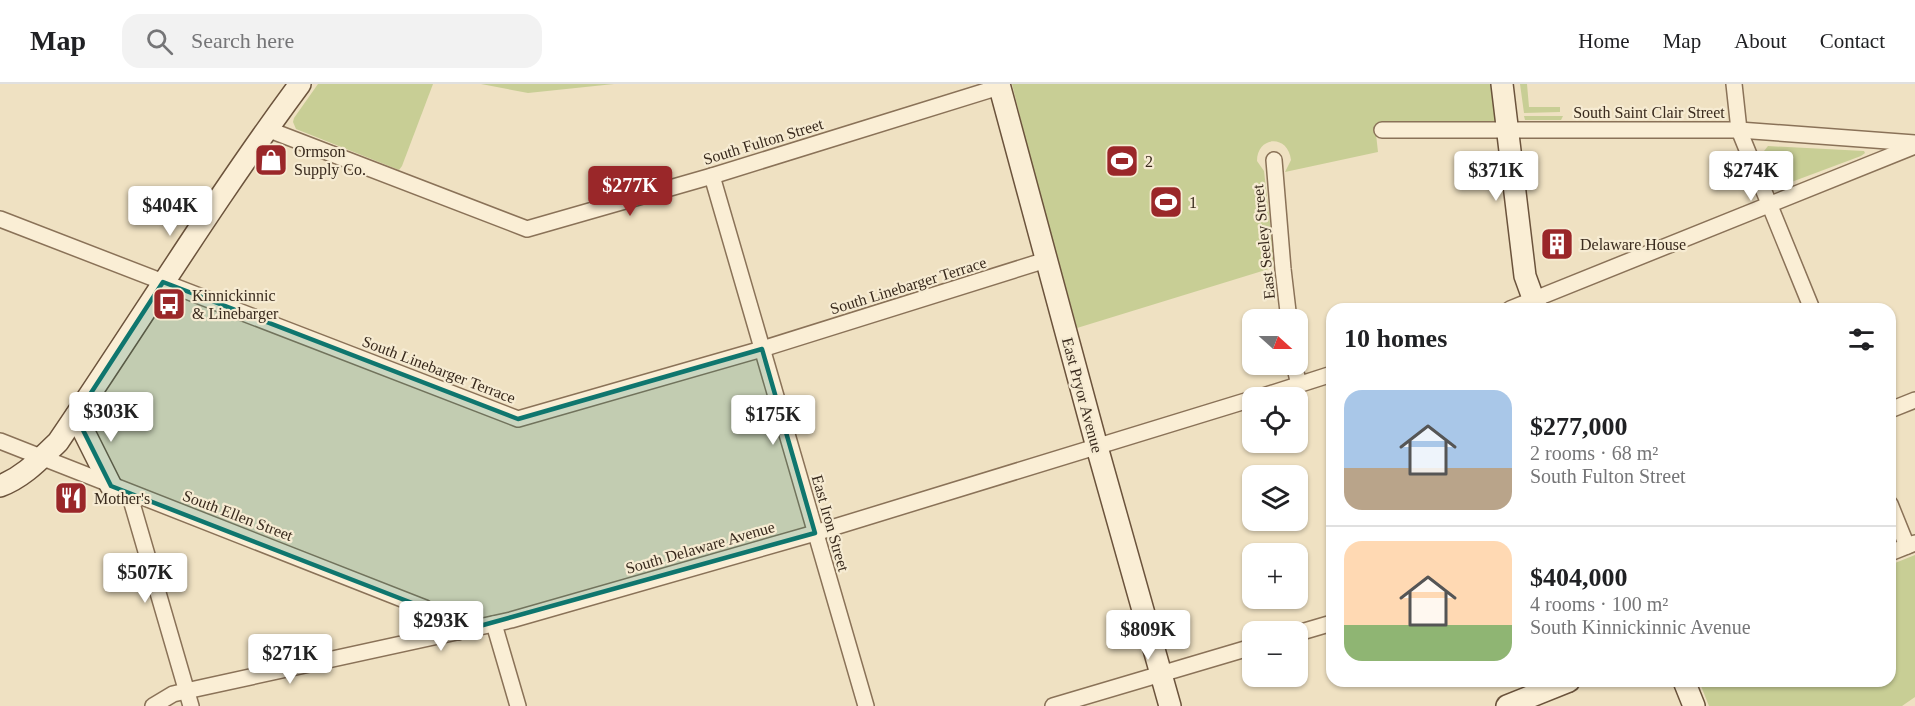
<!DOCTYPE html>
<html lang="en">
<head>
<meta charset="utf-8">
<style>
  body { margin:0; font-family:"Times New Roman",serif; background:#f2f2f2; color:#202124; height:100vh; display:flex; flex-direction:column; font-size:22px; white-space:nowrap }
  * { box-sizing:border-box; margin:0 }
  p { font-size:20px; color:#757577 }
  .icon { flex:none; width:33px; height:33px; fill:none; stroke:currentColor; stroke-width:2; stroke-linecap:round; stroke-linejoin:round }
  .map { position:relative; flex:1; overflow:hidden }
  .panel { position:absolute; left:1326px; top:219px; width:570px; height:384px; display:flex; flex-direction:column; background:#fff; border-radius:18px; box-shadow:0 2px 4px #0004 }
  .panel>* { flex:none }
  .needle { width:39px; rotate:111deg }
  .fabs { position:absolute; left:1242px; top:225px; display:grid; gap:12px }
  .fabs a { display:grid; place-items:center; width:66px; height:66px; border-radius:12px; background:#fff; box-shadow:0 2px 4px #0004; font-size:30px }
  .price { position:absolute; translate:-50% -51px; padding:0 14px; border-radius:6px; background:#fff; color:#222; font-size:20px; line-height:39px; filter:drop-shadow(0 2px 3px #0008) }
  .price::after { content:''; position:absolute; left:50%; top:36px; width:18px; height:14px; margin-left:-9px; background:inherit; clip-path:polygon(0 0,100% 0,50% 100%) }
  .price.current { background:#9a2729; color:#fff }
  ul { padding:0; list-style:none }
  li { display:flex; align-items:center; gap:18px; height:150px; padding:0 18px }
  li+li { border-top:2px solid #e0e0e0 }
  li span { display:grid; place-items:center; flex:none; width:168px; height:120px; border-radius:18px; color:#555 }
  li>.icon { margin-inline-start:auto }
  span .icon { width:72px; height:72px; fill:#fffc; stroke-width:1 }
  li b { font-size:26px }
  h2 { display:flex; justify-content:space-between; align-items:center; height:72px; padding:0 18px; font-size:26px }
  header { display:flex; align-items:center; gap:36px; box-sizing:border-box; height:84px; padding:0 30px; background:#fff; border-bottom:2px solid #e0e0e0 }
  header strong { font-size:28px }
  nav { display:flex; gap:33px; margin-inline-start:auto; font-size:21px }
  .search { width:420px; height:54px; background:#f2f2f2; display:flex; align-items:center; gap:15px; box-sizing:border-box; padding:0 21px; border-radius:18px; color:#757577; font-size:22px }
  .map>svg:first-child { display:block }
  .green { fill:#c8ce95 }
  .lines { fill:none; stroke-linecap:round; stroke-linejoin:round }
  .street-casing { stroke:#8a7258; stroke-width:18 }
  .secondary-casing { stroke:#6b533c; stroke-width:24 }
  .street { stroke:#faeed5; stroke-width:15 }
  .secondary { stroke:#faeed5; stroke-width:21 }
  .marked { fill:#0f766e; fill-opacity:0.2; stroke:#0f766e; stroke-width:4.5; stroke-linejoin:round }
  .labels { text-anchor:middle; stroke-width:4.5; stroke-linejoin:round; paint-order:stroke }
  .street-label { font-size:16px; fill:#392a1d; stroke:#f6ebd2 }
  .poi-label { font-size:16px; fill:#392a1d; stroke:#f6ebd2; text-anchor:start }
</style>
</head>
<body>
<header>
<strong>Map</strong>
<div class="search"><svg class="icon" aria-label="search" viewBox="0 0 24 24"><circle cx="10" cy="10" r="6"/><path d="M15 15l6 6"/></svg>Search here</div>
<nav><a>Home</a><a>Map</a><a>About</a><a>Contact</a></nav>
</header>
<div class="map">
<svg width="1915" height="622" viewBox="0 0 1915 622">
  <rect width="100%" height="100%" fill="#efe1c2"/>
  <g class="green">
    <polygon points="318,0 433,0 402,82 399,86 296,45 293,38 294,34"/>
    <polygon points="481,0 614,0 528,9"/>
    <path d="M1012 0H1492L1497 39 1382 38 1375 41 1378 68 1285 88 1291 76C1288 50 1257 52 1257 77L1264 87 1275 183 1077 244 1027 61Z"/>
    <polygon points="1520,0 1527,0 1529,23 1560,23 1560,28 1524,29"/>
    <polygon points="1524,32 1563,32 1561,36 1525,36"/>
    <polygon points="1768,62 1864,67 1865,69 1861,72 1778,103 1775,99 1763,72 1764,67"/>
    <polygon points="1915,471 1915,613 1902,622 1709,622 1699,597 1890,597 1890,481"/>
  </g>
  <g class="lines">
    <g class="street-casing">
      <g id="street">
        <polyline points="1734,0 1739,46 1812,225"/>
        <polyline points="267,45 527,145 712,92 999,3"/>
        <polyline points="1382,46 1739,46 1915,59"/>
        <polyline points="1274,76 1283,185 1289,236"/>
        <polyline points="712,92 866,622"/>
        <polyline points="0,135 518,335 762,265 1046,176"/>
        <polyline points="1510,225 1915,62"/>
        <polyline points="1294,280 1299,301"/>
        <polyline points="1257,314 1332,290"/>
        <polyline points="1890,326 1915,316"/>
        <polyline points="0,357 425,524 458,548"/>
        <polyline points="129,409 191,622"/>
        <polyline points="1890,420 1907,462"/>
        <polyline points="1890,469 1915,459"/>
        <polyline points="494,540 518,622"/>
        <polyline points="1298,549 1332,539"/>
        <polyline points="153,622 173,610 186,607 511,536 815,449 1252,315"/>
        <polyline points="1053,622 1252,563"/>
      </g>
    </g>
    <g class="secondary-casing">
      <g id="secondary">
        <polyline points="999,0 1097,363 1170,622"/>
        <polyline points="1502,0 1525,192 1537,225"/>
        <polyline points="76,332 111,402"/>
        <path d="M0 402C24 393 40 375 58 358 139 239 214 116 300 0"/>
        <polyline points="1684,597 1694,622"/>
        <polyline points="1507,622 1569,597"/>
      </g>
    </g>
    <use href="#street" class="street"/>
    <use href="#secondary" class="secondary"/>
  </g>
  <path class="marked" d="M163 198 518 335 762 265 815 449 458 548 425 524 111 402 76 332Z"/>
  <defs>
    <g id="shop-square" transform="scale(1.725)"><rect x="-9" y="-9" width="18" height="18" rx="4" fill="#9a2729" stroke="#f6ebd2"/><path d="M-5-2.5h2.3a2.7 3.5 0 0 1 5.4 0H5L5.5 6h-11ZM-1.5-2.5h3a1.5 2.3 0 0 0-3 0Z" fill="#fff"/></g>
    <g id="stadium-square" transform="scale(1.725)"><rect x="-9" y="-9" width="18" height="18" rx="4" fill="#9a2729" stroke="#f6ebd2"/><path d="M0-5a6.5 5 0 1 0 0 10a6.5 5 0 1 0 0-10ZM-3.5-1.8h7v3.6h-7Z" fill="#fff"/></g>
    <g id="building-square" transform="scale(1.725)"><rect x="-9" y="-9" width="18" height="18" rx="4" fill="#9a2729" stroke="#f6ebd2"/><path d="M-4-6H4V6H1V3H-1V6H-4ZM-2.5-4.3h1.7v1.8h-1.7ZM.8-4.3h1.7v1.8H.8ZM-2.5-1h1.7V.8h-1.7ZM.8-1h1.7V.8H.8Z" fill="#fff"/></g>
    <g id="bus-square" transform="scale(1.725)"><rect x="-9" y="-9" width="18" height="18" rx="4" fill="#9a2729" stroke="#f6ebd2"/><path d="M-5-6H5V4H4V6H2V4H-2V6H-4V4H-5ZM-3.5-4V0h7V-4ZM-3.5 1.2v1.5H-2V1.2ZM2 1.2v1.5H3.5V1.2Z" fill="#fff"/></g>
    <g id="restaurant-square" transform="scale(1.725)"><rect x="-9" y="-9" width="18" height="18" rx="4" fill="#9a2729" stroke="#f6ebd2"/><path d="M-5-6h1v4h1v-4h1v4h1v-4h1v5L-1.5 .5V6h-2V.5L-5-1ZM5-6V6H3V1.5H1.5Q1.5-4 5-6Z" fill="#fff"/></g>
  </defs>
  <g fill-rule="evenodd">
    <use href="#shop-square" x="271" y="76"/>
    <use href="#stadium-square" x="1122" y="77"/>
    <use href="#stadium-square" x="1166" y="118"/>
    <use href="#building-square" x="1557" y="160"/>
    <use href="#bus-square" x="169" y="220"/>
    <use href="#restaurant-square" x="71" y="414"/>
  </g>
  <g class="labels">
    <g class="street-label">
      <text x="1649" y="34">South Saint Clair Street</text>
      <text transform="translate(763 57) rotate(-17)" y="6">South Fulton Street</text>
      <text transform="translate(1263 158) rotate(-96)" y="6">East Seeley Street</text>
      <text transform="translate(908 201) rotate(-17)" y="6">South Linebarger Terrace</text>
      <text transform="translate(439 285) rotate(21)" y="6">South Linebarger Terrace</text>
      <text transform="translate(1083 311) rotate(75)" y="6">East Pryor Avenue</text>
      <text transform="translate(238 431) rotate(21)" y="6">South Ellen Street</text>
      <text transform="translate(831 439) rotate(74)" y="6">East Iron Street</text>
      <text transform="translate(700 463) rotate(-16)" y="6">South Delaware Avenue</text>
    </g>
    <g class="poi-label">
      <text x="294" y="73">Ormson<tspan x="294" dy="18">Supply Co.</tspan></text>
      <text x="1145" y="83">2</text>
      <text x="1189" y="124">1</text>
      <text x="1580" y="166">Delaware House</text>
      <text x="192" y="217">Kinnickinnic<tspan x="192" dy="18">&amp; Linebarger</tspan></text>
      <text x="94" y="420">Mother's</text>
    </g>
  </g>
</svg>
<div class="fabs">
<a><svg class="needle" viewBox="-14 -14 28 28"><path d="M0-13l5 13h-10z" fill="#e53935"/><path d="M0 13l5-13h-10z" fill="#757577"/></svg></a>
<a><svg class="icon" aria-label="locate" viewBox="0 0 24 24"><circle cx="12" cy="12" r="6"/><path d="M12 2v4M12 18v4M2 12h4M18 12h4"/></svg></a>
<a><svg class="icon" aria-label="layers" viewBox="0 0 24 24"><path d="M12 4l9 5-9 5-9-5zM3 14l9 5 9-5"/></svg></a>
<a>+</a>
<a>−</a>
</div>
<b class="price" style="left:1496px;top:118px">$371K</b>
<b class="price" style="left:1751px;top:118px">$274K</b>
<b class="price current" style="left:630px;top:133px">$277K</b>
<b class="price" style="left:170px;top:153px">$404K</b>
<b class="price" style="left:111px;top:359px">$303K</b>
<b class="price" style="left:773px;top:362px">$175K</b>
<b class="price" style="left:145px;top:520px">$507K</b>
<b class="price" style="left:441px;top:568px">$293K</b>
<b class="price" style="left:1148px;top:577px">$809K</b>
<b class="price" style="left:290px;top:601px">$271K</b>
<section class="panel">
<h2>10 homes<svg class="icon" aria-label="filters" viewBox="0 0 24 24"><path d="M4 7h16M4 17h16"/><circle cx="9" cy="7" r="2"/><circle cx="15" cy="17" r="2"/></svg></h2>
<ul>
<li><span style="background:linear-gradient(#a9c7e8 65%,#b9a48a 0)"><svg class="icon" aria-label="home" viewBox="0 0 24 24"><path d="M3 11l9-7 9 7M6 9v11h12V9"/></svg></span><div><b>$277,000</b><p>2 rooms · 68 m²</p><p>South Fulton Street</p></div></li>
<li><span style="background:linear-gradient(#ffd9b3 70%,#8fb573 0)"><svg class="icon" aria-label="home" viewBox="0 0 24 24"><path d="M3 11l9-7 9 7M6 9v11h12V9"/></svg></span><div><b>$404,000</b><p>4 rooms · 100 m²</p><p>South Kinnickinnic Avenue</p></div></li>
</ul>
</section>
</div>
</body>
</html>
